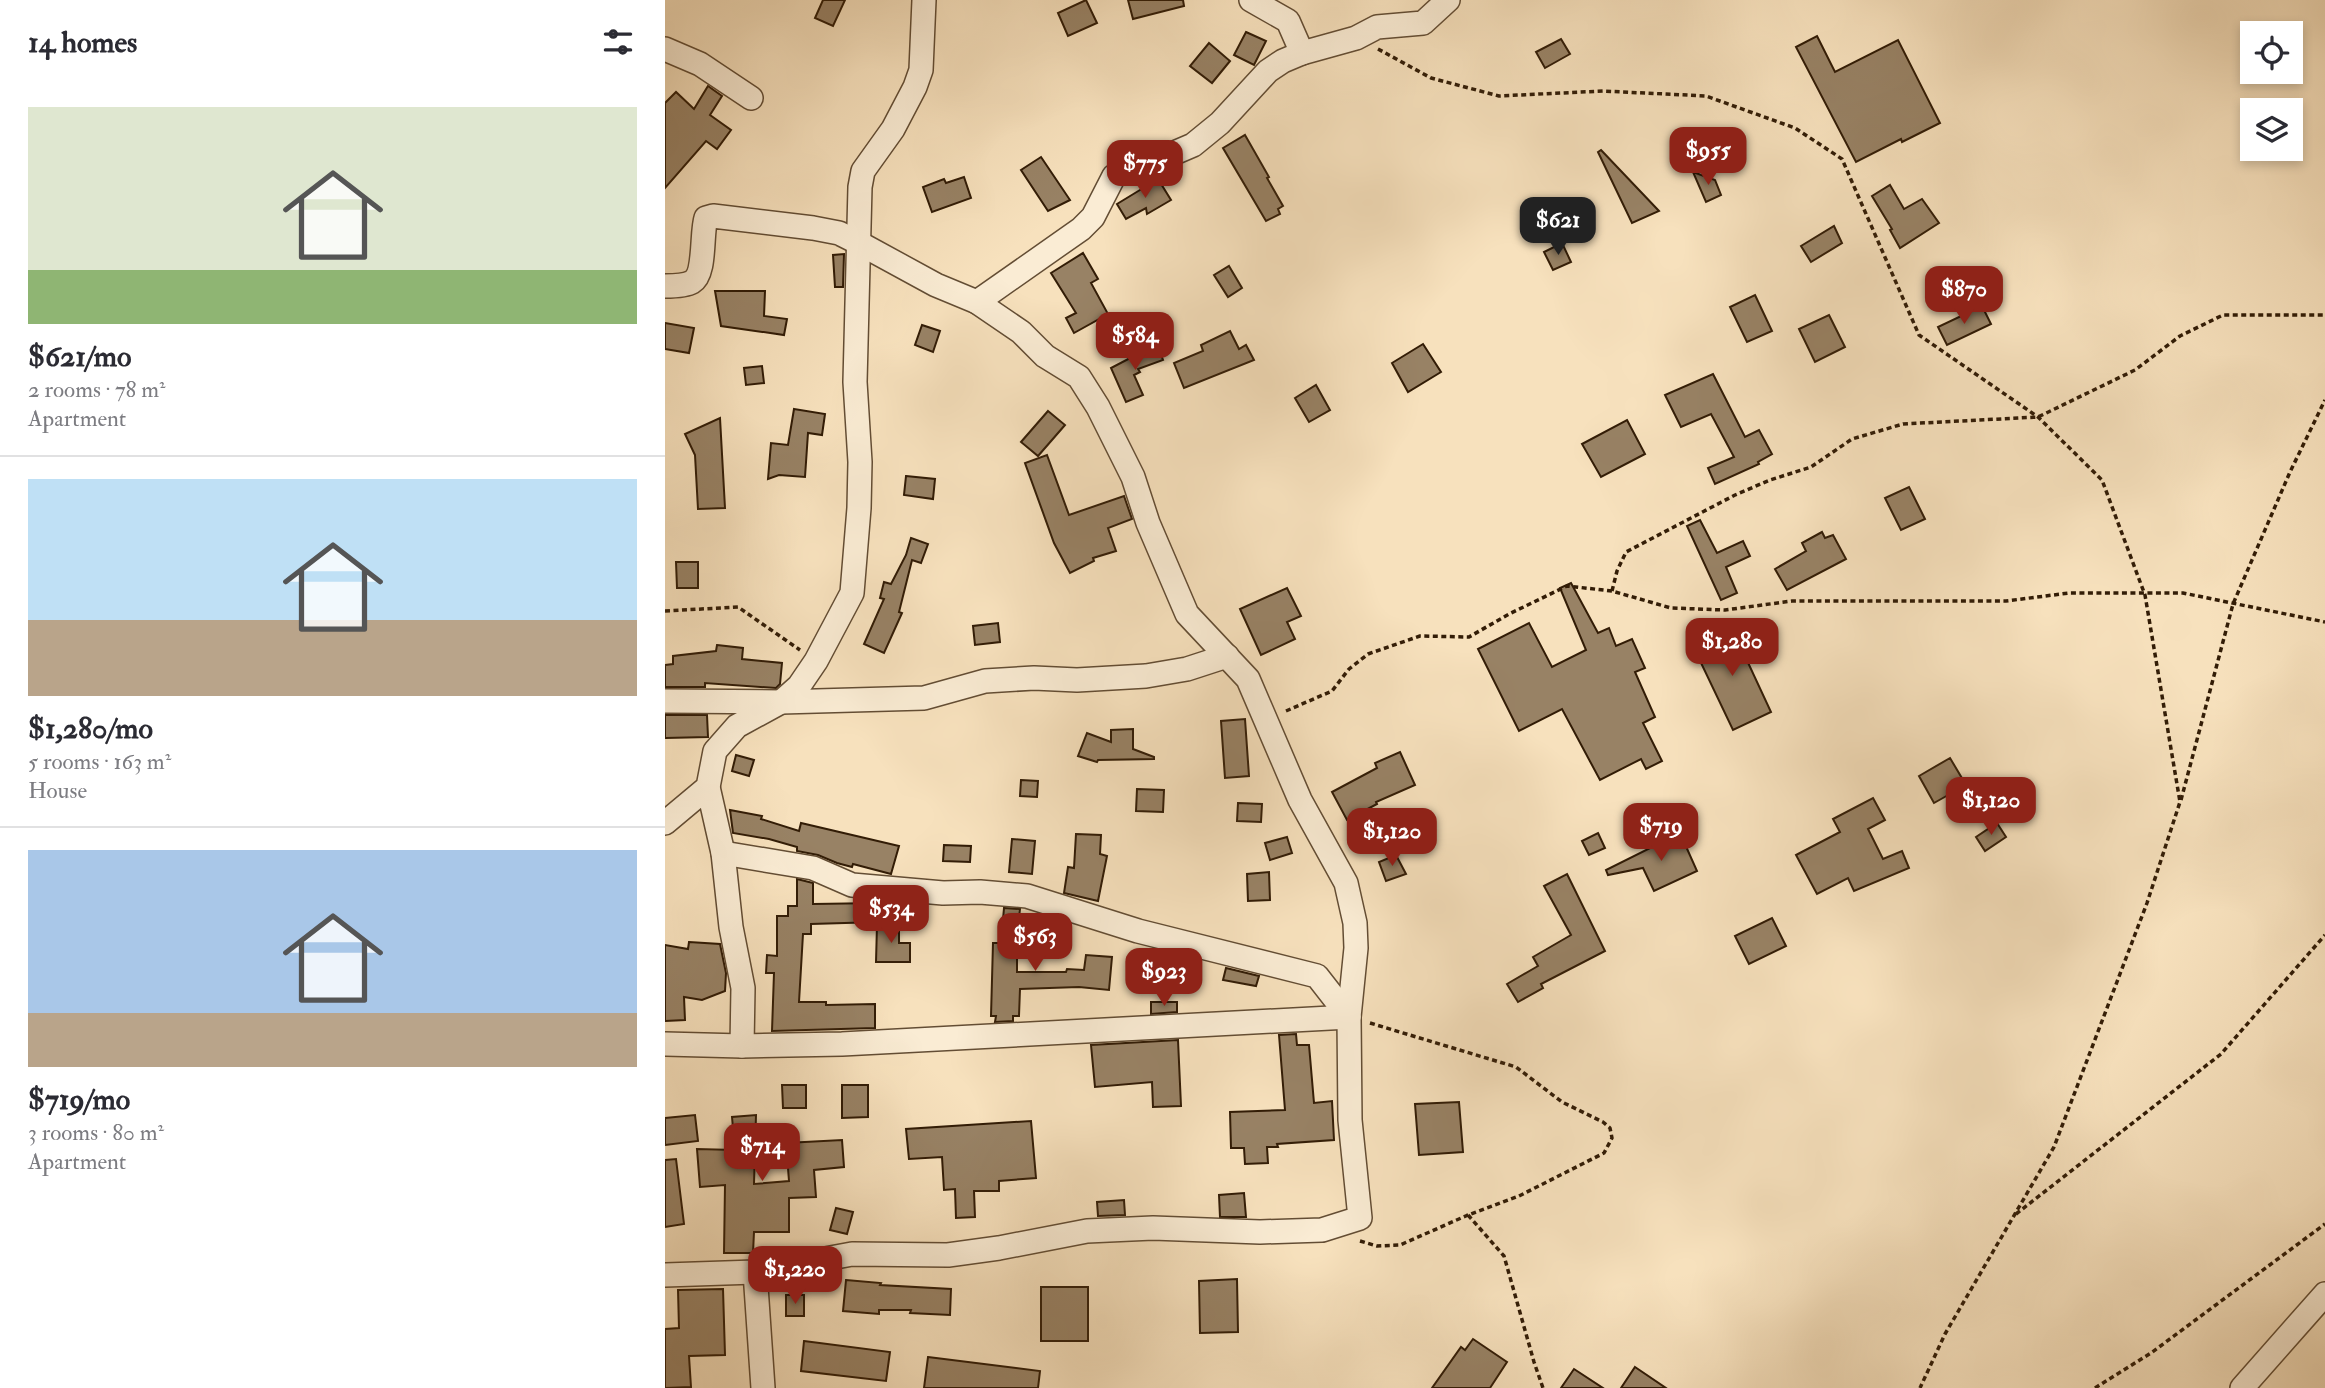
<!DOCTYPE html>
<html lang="en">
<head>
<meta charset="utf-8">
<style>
  body { margin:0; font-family:"IM FELL Double Pica",serif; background:#f7f7f7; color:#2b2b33; height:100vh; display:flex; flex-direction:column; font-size:26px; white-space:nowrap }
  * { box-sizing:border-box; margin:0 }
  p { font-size:23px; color:#7c7c81 }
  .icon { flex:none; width:38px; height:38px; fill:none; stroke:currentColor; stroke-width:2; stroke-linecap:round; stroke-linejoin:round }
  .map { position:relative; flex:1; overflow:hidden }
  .drawer { display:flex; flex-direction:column; background:#fff; width:665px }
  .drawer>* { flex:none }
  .controls { position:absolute; left:1575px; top:21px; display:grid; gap:14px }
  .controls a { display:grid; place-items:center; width:63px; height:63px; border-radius:0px; background:#fff; box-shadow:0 4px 10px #0003; font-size:35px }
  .price { position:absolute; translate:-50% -60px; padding:0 16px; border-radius:14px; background:#8f2418; color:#fff; font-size:23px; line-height:46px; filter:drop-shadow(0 2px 4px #0008) }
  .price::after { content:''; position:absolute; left:50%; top:42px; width:21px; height:16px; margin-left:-10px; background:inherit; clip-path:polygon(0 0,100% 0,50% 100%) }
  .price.current { background:#222; color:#fff }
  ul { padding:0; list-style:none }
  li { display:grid; align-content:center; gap:14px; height:371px; padding:0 28px }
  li+li { border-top:2px solid #e1e1e2 }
  li span { display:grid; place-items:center; height:217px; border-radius:0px; color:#555 }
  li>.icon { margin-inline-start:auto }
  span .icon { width:126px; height:126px; fill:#fffc; stroke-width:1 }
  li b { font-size:30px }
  h2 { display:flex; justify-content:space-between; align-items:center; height:84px; padding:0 28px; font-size:30px }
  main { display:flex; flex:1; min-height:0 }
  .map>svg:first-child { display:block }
  .building { fill:#988265; stroke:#321c06; stroke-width:2 }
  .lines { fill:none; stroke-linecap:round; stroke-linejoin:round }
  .minor-casing { stroke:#634d34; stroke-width:26 }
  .path { stroke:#321c06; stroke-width:3.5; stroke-dasharray:5 3.5; stroke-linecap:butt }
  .minor { stroke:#faecd4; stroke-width:23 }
</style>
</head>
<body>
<main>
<section class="drawer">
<h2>14 homes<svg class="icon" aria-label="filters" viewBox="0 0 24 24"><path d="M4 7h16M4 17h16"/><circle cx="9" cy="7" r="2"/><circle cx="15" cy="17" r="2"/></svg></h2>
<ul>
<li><span style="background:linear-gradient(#dfe7d0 75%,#8fb573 0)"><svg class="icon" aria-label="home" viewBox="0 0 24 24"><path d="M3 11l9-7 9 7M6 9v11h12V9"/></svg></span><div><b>$621/mo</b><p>2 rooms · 78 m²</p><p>Apartment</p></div></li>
<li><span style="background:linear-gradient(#bfe0f5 65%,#b9a48a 0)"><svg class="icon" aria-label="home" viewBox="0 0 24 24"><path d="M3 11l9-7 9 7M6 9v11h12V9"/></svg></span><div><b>$1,280/mo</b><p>5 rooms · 163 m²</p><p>House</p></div></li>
<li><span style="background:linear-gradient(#a9c7e8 75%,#b9a48a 0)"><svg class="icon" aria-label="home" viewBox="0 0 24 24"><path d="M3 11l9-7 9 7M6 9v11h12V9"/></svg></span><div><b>$719/mo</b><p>3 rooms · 80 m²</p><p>Apartment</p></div></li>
</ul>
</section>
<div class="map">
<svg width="1660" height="1388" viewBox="0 0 1660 1388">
  <rect width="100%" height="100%" fill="#f7e1bd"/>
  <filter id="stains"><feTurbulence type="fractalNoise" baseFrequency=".00286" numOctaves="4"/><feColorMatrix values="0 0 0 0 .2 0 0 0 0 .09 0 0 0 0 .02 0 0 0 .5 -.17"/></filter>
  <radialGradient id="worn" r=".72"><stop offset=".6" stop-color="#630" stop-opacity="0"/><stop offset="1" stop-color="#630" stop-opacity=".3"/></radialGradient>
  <g class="building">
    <polygon points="158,0 180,0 168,26 150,18"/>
    <polygon points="421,0 432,23 403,36 393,13"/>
    <polygon points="463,0 518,0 519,6 468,19"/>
    <polygon points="581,32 601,41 589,65 569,55"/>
    <polygon points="1152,36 1170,72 1233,40 1275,123 1237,142 1236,139 1191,162 1131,47"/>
    <polygon points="896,39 905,54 880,68 871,52"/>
    <polygon points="544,43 565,61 547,83 525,66"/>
    <polygon points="43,86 57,96 45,115 66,130 52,149 41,141 0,188 0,103 11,92 29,109"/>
    <polygon points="580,135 604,177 602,178 618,206 613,209 615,214 601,221 558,148"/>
    <polygon points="936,150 994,211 967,223 933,152"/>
    <polygon points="376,157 405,200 383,211 356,170"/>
    <polygon points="1028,172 1050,180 1056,195 1041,202"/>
    <polygon points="299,177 306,198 267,212 258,187 279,179 281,183"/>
    <polygon points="493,179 506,200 482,214 481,208 461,219 452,204"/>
    <polygon points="1225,185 1239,209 1257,199 1274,223 1235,248 1225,230 1227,229 1207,196"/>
    <polygon points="1169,226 1177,243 1146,262 1136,246"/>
    <polygon points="897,243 906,262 888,270 879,252"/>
    <polygon points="418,253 433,279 426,283 443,314 409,333 401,318 411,313 386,273"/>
    <polygon points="179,254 178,287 170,287 168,255"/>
    <polygon points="564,266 577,288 563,297 549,275"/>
    <polygon points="50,291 100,291 99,316 122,319 119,335 56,326"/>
    <polygon points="1090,295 1107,331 1082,342 1065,307"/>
    <polygon points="1317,306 1326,324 1282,345 1273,327"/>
    <polygon points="1164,315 1180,347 1150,362 1134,329"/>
    <polygon points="0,323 29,328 24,353 0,349"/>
    <polygon points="257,325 275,331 268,352 250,345"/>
    <polygon points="565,331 574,349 581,345 589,360 519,388 509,363 538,351 536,345"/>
    <polygon points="492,344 498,360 473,369 475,372 469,375 478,395 461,402 446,368"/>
    <polygon points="758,344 776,372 743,392 727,363"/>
    <polygon points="97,366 99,383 81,385 79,368"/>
    <polygon points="1048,374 1080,437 1094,430 1107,454 1093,462 1094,464 1050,484 1043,468 1069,457 1046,414 1016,427 1000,395"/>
    <polygon points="651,385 665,410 644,422 630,398"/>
    <polygon points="129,409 160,414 157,435 143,433 140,477 114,475 103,479 106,443 123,445"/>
    <polygon points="383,411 400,425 373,456 356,442"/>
    <polygon points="55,418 60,508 33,509 30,455 20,434"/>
    <polygon points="962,420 980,454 936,477 917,444"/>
    <polygon points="382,455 404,515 459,496 467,519 443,528 451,551 428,558 429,561 405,573 389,543 360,463"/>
    <polygon points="241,476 270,479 268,499 239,495"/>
    <polygon points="1244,487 1260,519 1236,530 1220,498"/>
    <polygon points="1035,520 1052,553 1078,541 1085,556 1061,567 1072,593 1056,600 1022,526"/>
    <polygon points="1157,532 1160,538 1168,535 1181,559 1122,590 1110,569 1141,551 1137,543"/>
    <polygon points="246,538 263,544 256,563 247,560 234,612 237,613 219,653 199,644 219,599 215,598 219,582 226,584 241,555"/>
    <polygon points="11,562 33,562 33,588 12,588"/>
    <polygon points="906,583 933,633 944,628 951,646 967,639 980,668 970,672 990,717 978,723 997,761 981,769 976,759 935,780 897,709 854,731 813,649 864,623 887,667 921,650 895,588"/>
    <polygon points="622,588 636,616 622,622 630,639 596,655 575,609"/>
    <polygon points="333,623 335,642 310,645 308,626"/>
    <polygon points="1066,626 1106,712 1068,730 1027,644"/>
    <polygon points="52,645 78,648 77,659 117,663 115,684 111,688 40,683 40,687 0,687 0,665 8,664 8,656 51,651"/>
    <polygon points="0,715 42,715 43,737 0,738"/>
    <polygon points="580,719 584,776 560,778 556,721"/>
    <polygon points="468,729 468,749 489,757 489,759 433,760 432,762 413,756 422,733 446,742 446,730"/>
    <polygon points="735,752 750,785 711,802 712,804 682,820 667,792 712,768 710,763"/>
    <polygon points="71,755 89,760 84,776 67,771"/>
    <polygon points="1285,758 1301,785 1269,803 1254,776"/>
    <polygon points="356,780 373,781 372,797 355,796"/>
    <polygon points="472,789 499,790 498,812 471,811"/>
    <polygon points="1208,798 1220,820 1203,829 1218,859 1237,851 1244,868 1189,891 1183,878 1152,894 1131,855 1175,832 1168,819"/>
    <polygon points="573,803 597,804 596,822 572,821"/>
    <polygon points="65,810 97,816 96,819 134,831 136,823 234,846 226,874 188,864 187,867 172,863 153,855 132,851 132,847 104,839 68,833"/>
    <polygon points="1332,823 1341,837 1320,851 1311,837"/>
    <polygon points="933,833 940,848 924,855 917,841"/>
    <polygon points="1015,833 1032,871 989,891 978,868 943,875 941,870"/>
    <polygon points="411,834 436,835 435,854 442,856 433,901 399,893 403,867 409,868"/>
    <polygon points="622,837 627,853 605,860 600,843"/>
    <polygon points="347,839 370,841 367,874 344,872"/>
    <polygon points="279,845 306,846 305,862 278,861"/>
    <polygon points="731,855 741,874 721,881 714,862"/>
    <polygon points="604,872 605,900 583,901 582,874"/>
    <polygon points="902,874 940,951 876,984 878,988 853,1002 842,984 873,966 868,957 906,935 879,886"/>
    <polygon points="132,879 148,883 148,904 214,903 214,922 146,924 146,934 138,934 134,1002 161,1002 161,1005 210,1004 210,1028 107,1031 109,973 101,973 102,955 112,956 112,916 123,916 123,906 132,906"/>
    <polygon points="339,908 355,909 352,935 352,972 401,972 402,969 419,970 421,955 447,957 444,990 414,987 355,989 354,1016 348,1016 348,1021 330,1022 331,1016 326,1016 328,943 336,943"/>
    <polygon points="1107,918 1121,946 1084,964 1070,936"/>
    <polygon points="212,925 234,925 234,943 245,943 245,962 211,962"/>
    <polygon points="24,942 55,944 61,973 60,991 37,1000 19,997 20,1020 0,1021 0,945 23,949"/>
    <polygon points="491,950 517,957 514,973 488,968"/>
    <polygon points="561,968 594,976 591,986 558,980"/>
    <polygon points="486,1002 512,1002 512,1012 486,1014"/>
    <polygon points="631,1034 632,1045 644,1045 649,1103 667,1101 669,1140 612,1144 613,1147 602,1147 603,1163 580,1164 579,1148 566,1148 565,1112 620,1110 614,1035"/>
    <polygon points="513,1040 516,1106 488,1107 487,1082 430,1087 426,1045"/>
    <polygon points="117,1085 141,1085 141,1108 118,1108"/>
    <polygon points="177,1085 203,1085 203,1117 177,1118"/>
    <polygon points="794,1102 798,1152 754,1155 750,1104"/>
    <polygon points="30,1115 33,1141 0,1145 0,1118"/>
    <polygon points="91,1115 89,1184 124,1181 121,1143 177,1140 179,1167 149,1170 151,1197 124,1198 124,1232 89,1232 88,1253 59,1253 60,1185 35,1187 32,1149 70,1150 67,1117"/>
    <polygon points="366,1121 371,1178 334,1181 334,1191 309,1191 310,1217 291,1218 290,1189 279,1190 277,1157 244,1159 241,1129"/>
    <polygon points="11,1159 19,1224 0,1227 0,1160"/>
    <polygon points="579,1193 581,1217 555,1217 554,1195"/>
    <polygon points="459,1200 460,1215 433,1216 432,1202"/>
    <polygon points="171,1208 188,1212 182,1234 165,1230"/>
    <polygon points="572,1279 573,1332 535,1333 534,1281"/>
    <polygon points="181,1280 216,1283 215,1285 286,1289 285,1315 245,1313 246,1310 214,1310 214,1314 178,1311"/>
    <rect x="376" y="1287" width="47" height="54"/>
    <polygon points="58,1289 60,1355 24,1356 26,1387 0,1388 0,1329 14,1328 13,1290"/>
    <rect x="121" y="1295" width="18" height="21"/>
    <polygon points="808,1339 842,1362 825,1388 767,1388 796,1347 800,1350"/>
    <polygon points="139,1341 225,1352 221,1381 136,1371"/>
    <polygon points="263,1357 375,1371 373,1388 259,1388"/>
    <polygon points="970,1367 1001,1388 956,1388"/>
    <polygon points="909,1369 938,1388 896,1388"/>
  </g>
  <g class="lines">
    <g class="minor-casing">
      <g id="minor">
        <polyline points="586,0 623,21 637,53"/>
        <polyline points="0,49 35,64 86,98"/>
        <path d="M0 286C8 286 20 286 27 282 41 274 36 233 41 218L48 216 148 228 174 233 194 243 271 285 312 302 356 332 380 356 414 377 433 407 468 477 483 523 522 614 583 679 635 800 681 883 690 923 691 948 684 1017 685 1120 695 1218 657 1230 595 1232 488 1228 422 1231 334 1248 283 1255 187 1254 90 1272 0 1275"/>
        <polyline points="312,302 416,229 428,217 449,176 472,163 507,154 528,145 555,123 603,71 618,61 637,53 691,38 712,27 758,23 783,0"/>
        <polyline points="0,701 116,702 259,698 320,681 369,678 412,680 481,676 522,669 562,656"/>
        <polyline points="43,787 58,853 66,927 78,988 77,1046"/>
        <polyline points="0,823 43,787 50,751 72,726 116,702 134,686 151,661 187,593 194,508 195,462 190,382 195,187 198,171 228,129 250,87 256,70 259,0"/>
        <polyline points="58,853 148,868 187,885 278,893 315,892 362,896 473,931 652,976 684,1017"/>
        <polyline points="0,1044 77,1046 177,1044 684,1017"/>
        <polyline points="90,1272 98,1388"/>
        <polyline points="1577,1388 1660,1294"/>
      </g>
    </g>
    <g class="path">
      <polyline points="713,49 766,78 834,96 938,91 1041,96 1130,128 1177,159 1254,335 1373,417 1437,480 1480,595 1515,802 1482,903 1389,1147 1280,1334 1255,1388"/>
      <polyline points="947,591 952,571 961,552 1070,495 1105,480 1146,467 1187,439 1238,424 1373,417 1470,370 1515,336 1558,315 1660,315"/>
      <polyline points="0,611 73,607 135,650"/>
      <polyline points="621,711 667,691 684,669 703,654 755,636 804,637 844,614 902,586 947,591 1006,608 1060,610 1127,601 1341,601 1404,593 1518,593 1660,622"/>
      <polyline points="1516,800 1568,604 1625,472 1660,400"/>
      <polyline points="705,1023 851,1067 897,1102 938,1122 945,1128 947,1138 939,1153 854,1196 803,1215 839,1256 869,1362 878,1388"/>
      <polyline points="1351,1214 1556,1054 1660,935"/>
      <polyline points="695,1241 712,1246 735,1245 803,1215"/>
      <polyline points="1430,1388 1486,1353 1660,1224"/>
    </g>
    <use href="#minor" class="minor"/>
  </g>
  <rect width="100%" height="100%" filter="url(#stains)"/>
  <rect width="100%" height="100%" fill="url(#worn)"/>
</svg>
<div class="controls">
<a><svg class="icon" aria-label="locate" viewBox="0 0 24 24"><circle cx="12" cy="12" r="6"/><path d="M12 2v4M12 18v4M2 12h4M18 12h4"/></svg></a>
<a><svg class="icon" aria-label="layers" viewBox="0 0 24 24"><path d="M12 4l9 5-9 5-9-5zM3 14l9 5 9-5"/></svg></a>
</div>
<b class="price" style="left:1043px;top:187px">$955</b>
<b class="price" style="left:480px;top:200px">$775</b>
<b class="price current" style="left:893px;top:257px">$621</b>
<b class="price" style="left:1299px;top:326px">$870</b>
<b class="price" style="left:470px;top:372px">$584</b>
<b class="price" style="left:1067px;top:678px">$1,280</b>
<b class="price" style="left:1326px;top:837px">$1,120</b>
<b class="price" style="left:996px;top:863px">$719</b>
<b class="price" style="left:727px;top:868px">$1,120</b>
<b class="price" style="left:226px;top:945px">$534</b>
<b class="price" style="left:370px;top:973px">$563</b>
<b class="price" style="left:499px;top:1008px">$923</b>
<b class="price" style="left:97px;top:1183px">$714</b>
<b class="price" style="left:130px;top:1306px">$1,220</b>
</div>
</main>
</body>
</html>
